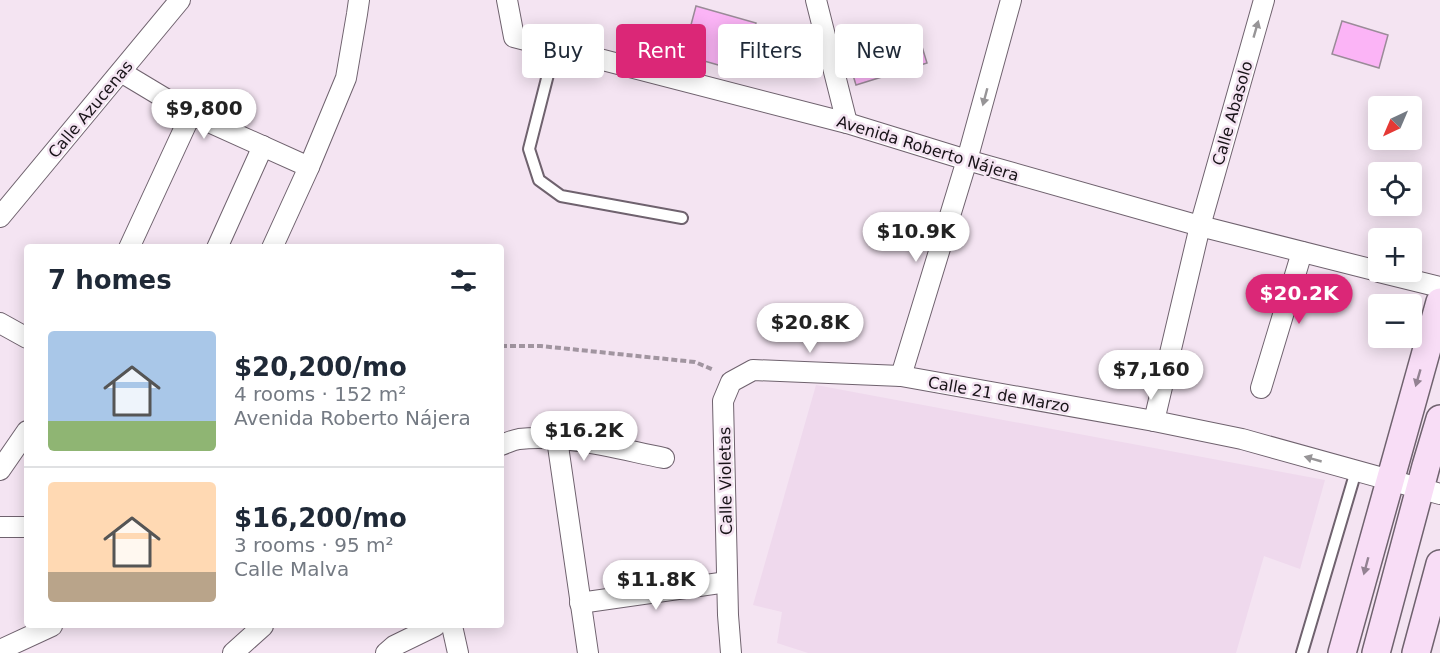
<!DOCTYPE html>
<html lang="en">
<head>
<meta charset="utf-8">
<style>
  body { margin:0; font-family:"DejaVu Sans",sans-serif; background:#f6f6f7; color:#1f2937; height:100vh; display:flex; flex-direction:column; font-size:22px; white-space:nowrap }
  * { box-sizing:border-box; margin:0 }
  p { font-size:20px; color:#747a83 }
  .icon { flex:none; width:33px; height:33px; fill:none; stroke:currentColor; stroke-width:2; stroke-linecap:round; stroke-linejoin:round }
  .map { position:relative; flex:1; overflow:hidden }
  .drawer { position:absolute; left:24px; top:244px; width:480px; height:384px; display:flex; flex-direction:column; background:#fff; border-radius:6px; box-shadow:0 3px 15px #0003 }
  .drawer>* { flex:none }
  .top-card { position:absolute; left:522px; top:24px; width:570px; height:54px; display:flex; gap:12px }
  .needle { width:39px; rotate:224deg }
  .buttons { position:absolute; left:1368px; top:96px; display:grid; gap:12px }
  .buttons a { display:grid; place-items:center; width:54px; height:54px; border-radius:6px; background:#fff; box-shadow:0 3px 15px #0003; font-size:30px }
  .price { position:absolute; translate:-50% -51px; padding:0 14px; border-radius:21px; background:#fff; color:#222; font-size:20px; line-height:39px; filter:drop-shadow(0 2px 3px #0008) }
  .price::after { content:''; position:absolute; left:50%; top:36px; width:18px; height:14px; margin-left:-9px; background:inherit; clip-path:polygon(0 0,100% 0,50% 100%) }
  .price.active { background:#db2777; color:#fff }
  ul { padding:0; list-style:none }
  li { display:flex; align-items:center; gap:18px; height:150px; padding:0 24px }
  li+li { border-top:2px solid #e0e1e3 }
  li span { display:grid; place-items:center; flex:none; width:168px; height:120px; border-radius:6px; color:#555 }
  li>.icon { margin-inline-start:auto }
  span .icon { width:72px; height:72px; fill:#fffc; stroke-width:1 }
  li b { font-size:26px }
  h2 { display:flex; justify-content:space-between; align-items:center; height:72px; padding:0 24px; font-size:26px }
  .tag { padding:0 21px; border-radius:6px; background:#fff; box-shadow:0 3px 15px #0003; font-size:21px; line-height:54px }
  .tag.active { background:#db2777; color:#fff }
  .map>svg:first-child { display:block }
  .built { fill:#efd9ed }
  .building { fill:#fbb4f6; stroke:#9a8b98; stroke-width:1.5 }
  .lines { fill:none; stroke-linecap:round; stroke-linejoin:round }
  .lane-casing { stroke:#6f626e; stroke-width:14 }
  .street-casing { stroke:#6f626e; stroke-width:22 }
  .secondary-casing { stroke:#6f626e; stroke-width:30 }
  .path { stroke:#a195a0; stroke-width:4; stroke-dasharray:6 3; stroke-linecap:butt }
  .lane { stroke:#fff; stroke-width:10 }
  .street { stroke:#fff; stroke-width:20 }
  .secondary { stroke:#f8ddf6; stroke-width:27 }
  .oneway { fill:#979597 }
  .oneway2 { fill:#938292 }
  .labels { text-anchor:middle; stroke-width:5; stroke-linejoin:round; paint-order:stroke }
  .street-label { font-size:16px; fill:#181318; stroke:#f4e4f2 }
</style>
</head>
<body>
<div class="map">
<svg width="1440" height="653" viewBox="0 0 1440 653">
  <rect width="100%" height="100%" fill="#f4e4f2"/>
  <polygon class="built" points="816,385 1325,480 1300,569 1264,556 1236,653 808,653 777,643 782,612 753,605"/>
  <g class="building">
    <polygon points="696,6 756,23 743,72 683,55"/>
    <polygon points="1342,21 1388,35 1379,68 1332,54"/>
    <polygon points="916,27 927,63 856,85 845,49"/>
  </g>
  <g class="lines">
    <g class="lane-casing">
      <g id="lane">
        <polyline points="555,47 529,149 539,180 561,196 682,218"/>
        <polyline points="1302,653 1356,471"/>
      </g>
    </g>
    <g class="street-casing">
      <g id="street">
        <polyline points="507,0 514,37 847,123 967,160 1200,226 1378,271"/>
        <polyline points="816,0 847,123"/>
        <polyline points="121,72 191,114 309,167"/>
        <polyline points="0,217 180,0"/>
        <polyline points="129,248 191,114"/>
        <polyline points="217,248 263,146"/>
        <polyline points="272,248 309,167 346,78 357,14 359,0"/>
        <polyline points="1379,272 1440,287"/>
        <polyline points="0,323 27,338"/>
        <polyline points="901,376 967,160 1011,0"/>
        <polyline points="1261,388 1302,252"/>
        <polyline points="1154,421 1200,226 1264,0"/>
        <polyline points="557,439 588,653"/>
        <path d="M501 445C507 443 513 440 519 439 566 434 618 449 664 458"/>
        <polyline points="0,470 27,431"/>
        <polyline points="0,527 27,527"/>
        <polyline points="580,603 727,582"/>
        <polyline points="452,626 458,653"/>
        <polyline points="0,650 52,626"/>
        <polyline points="233,653 263,626"/>
        <polyline points="386,653 394,646 435,626"/>
        <polyline points="731,653 728,615 723,401 731,382 753,370 901,376 1154,421 1242,439 1440,494"/>
      </g>
    </g>
    <g class="secondary-casing">
      <g id="secondary">
        <polyline points="1342,653 1440,302"/>
        <polyline points="1376,653 1426,466 1440,419"/>
        <polyline points="1416,653 1440,564"/>
      </g>
    </g>
    <polyline class="path" points="501,346 541,346 695,362 714,370"/>
    <use href="#lane" class="lane"/>
    <use href="#street" class="street"/>
    <use href="#secondary" class="secondary"/>
  </g>
  <defs><path id="oneway-solid" d="M-6-.8H1V-3.2L6.5 0L1 3.2V.8H-6Z" transform="scale(1.5)"/></defs>
  <g class="oneway">
    <use href="#oneway-solid" transform="translate(1256 29) rotate(-74)"/>
    <use href="#oneway-solid" transform="translate(985 97) rotate(105)"/>
    <use href="#oneway-solid" transform="translate(1313 459) rotate(-164)"/>
  </g>
  <g class="oneway2">
    <use href="#oneway-solid" transform="translate(1418 378) rotate(106)"/>
    <use href="#oneway-solid" transform="translate(1366 566) rotate(105)"/>
  </g>
  <g class="labels">
    <g class="street-label">
      <text transform="translate(90 109) rotate(-50)" y="6">Calle Azucenas</text>
      <text transform="translate(1232 113) rotate(-74)" y="6">Calle Abasolo</text>
      <text transform="translate(928 148) rotate(17)" y="6">Avenida Roberto Nájera</text>
      <text transform="translate(999 394) rotate(10)" y="6">Calle 21 de Marzo</text>
      <text transform="translate(725 481) rotate(-91)" y="6">Calle Violetas</text>
    </g>
  </g>
</svg>
<div class="buttons">
<a><svg class="needle" viewBox="-14 -14 28 28"><path d="M0-13l5 13h-10z" fill="#e53935"/><path d="M0 13l5-13h-10z" fill="#747a83"/></svg></a>
<a><svg class="icon" aria-label="locate" viewBox="0 0 24 24"><circle cx="12" cy="12" r="6"/><path d="M12 2v4M12 18v4M2 12h4M18 12h4"/></svg></a>
<a>+</a>
<a>−</a>
</div>
<b class="price" style="left:204px;top:140px">$9,800</b>
<b class="price" style="left:916px;top:263px">$10.9K</b>
<b class="price active" style="left:1299px;top:325px">$20.2K</b>
<b class="price" style="left:810px;top:354px">$20.8K</b>
<b class="price" style="left:1151px;top:401px">$7,160</b>
<b class="price" style="left:584px;top:462px">$16.2K</b>
<b class="price" style="left:656px;top:611px">$11.8K</b>
<div class="top-card">
<a class="tag">Buy</a>
<a class="tag active">Rent</a>
<a class="tag">Filters</a>
<a class="tag">New</a>
</div>
<section class="drawer">
<h2>7 homes<svg class="icon" aria-label="filters" viewBox="0 0 24 24"><path d="M4 7h16M4 17h16"/><circle cx="9" cy="7" r="2"/><circle cx="15" cy="17" r="2"/></svg></h2>
<ul>
<li><span style="background:linear-gradient(#a9c7e8 75%,#8fb573 0)"><svg class="icon" aria-label="home" viewBox="0 0 24 24"><path d="M3 11l9-7 9 7M6 9v11h12V9"/></svg></span><div><b>$20,200/mo</b><p>4 rooms · 152 m²</p><p>Avenida Roberto Nájera</p></div></li>
<li><span style="background:linear-gradient(#ffd9b3 75%,#b9a48a 0)"><svg class="icon" aria-label="home" viewBox="0 0 24 24"><path d="M3 11l9-7 9 7M6 9v11h12V9"/></svg></span><div><b>$16,200/mo</b><p>3 rooms · 95 m²</p><p>Calle Malva</p></div></li>
</ul>
</section>
</div>
</body>
</html>
